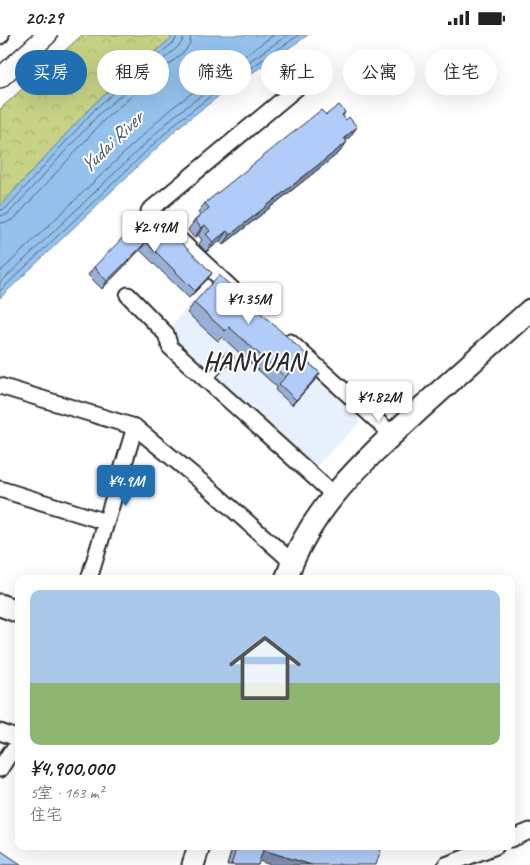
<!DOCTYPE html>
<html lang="zh">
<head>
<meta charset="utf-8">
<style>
  body { margin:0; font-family:Caveat,"LXGW WenKai TC",sans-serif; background:#f2f2f2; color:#222; height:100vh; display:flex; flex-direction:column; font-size:19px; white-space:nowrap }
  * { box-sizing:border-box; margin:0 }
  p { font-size:16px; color:#767676 }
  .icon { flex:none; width:28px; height:28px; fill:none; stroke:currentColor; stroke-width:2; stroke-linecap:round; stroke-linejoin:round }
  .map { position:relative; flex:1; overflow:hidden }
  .side { position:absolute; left:15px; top:540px; width:500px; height:275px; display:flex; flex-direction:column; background:#fff; border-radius:10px; box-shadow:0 5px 20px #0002 }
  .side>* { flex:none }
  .banner { position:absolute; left:15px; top:15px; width:500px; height:45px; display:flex; gap:10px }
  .price { position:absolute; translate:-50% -42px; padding:0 11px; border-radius:5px; background:#fff; color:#222; font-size:16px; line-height:32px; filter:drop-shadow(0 1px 2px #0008) }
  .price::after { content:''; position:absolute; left:50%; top:30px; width:15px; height:11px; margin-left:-8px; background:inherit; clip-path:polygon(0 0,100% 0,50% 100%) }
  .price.current { background:#1f6fb2; color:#fff }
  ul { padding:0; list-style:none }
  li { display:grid; align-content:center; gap:10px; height:265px; padding:0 15px }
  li+li { border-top:1px solid #e0e0e0 }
  li span { display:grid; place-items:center; height:155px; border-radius:10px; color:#555 }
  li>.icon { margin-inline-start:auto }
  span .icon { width:90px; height:90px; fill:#fffc; stroke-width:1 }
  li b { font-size:21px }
  .chip { padding:0 18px; border-radius:22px; background:#fff; box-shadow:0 5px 20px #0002; font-size:18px; line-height:45px }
  .chip.current { background:#1f6fb2; color:#fff }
  .status { display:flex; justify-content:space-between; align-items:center; height:35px; padding:0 25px; background:#fff; direction:ltr }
  .status svg { height:14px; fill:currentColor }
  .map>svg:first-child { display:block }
  .built { fill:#e8f0fd }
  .forest { fill:url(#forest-crowns); stroke:#797e58 }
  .water { fill:#94c2ed; stroke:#6a869f }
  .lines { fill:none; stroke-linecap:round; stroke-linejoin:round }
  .shore { stroke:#556779; stroke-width:1 }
  .service-casing { stroke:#2b2b2b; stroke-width:11 }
  .minor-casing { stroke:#2b2b2b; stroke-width:19 }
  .tertiary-casing { stroke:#2b2b2b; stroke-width:22 }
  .secondary-casing { stroke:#2b2b2b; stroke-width:25 }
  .service { stroke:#fff; stroke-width:8 }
  .minor { stroke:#fff; stroke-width:15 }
  .tertiary { stroke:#fff; stroke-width:19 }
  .secondary { stroke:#fff; stroke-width:21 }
  .wall { fill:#98afd6; stroke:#2b2b2b }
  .shaded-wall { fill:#7c8fae; stroke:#2b2b2b }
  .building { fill:#b1ccf9; stroke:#2b2b2b }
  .labels { text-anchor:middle; stroke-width:4; stroke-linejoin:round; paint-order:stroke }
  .water-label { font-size:21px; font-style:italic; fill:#4a5865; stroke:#fff }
  .district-label { font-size:25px; font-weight:bold; letter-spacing:1px; fill:#2b2b2b; stroke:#fff }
</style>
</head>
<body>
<div class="status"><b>20:29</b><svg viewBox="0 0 49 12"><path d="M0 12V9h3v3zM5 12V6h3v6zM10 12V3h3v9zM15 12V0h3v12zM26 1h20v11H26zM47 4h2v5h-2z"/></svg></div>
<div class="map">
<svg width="530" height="830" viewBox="0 0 530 830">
  <defs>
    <pattern id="forest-crowns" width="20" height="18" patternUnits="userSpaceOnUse" patternTransform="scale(1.25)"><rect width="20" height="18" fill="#c7d285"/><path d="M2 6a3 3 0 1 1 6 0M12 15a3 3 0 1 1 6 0" fill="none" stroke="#abb473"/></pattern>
  </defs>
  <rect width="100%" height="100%" fill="#fff"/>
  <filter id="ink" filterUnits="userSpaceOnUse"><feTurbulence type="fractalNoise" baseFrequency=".02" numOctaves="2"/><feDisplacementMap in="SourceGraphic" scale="10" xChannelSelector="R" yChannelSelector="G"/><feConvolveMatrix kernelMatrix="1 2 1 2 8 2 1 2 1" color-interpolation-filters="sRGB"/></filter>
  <g filter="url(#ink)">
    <polygon class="built" points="212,245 357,380 360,387 314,434 167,295"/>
    <polygon class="forest" points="82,0 175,0 93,70 0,171 0,74"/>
    <polygon class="water" points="175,0 308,0 227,55 181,90 0,263 0,171 93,70"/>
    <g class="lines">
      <g class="shore">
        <polyline points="0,175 5,174 10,169 96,73 175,6 177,0"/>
        <polyline points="0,181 6,180 10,177 100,78 180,10 183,5 183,0"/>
        <polyline points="0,188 8,187 15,183 106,83 185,16 190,8 191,0"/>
        <polyline points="0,237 168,76 216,40 274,0"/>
        <polyline points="0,248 173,82 220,46 288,0"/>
        <polyline points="0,256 177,87 224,51 299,0"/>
      </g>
      <g class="service-casing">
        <polyline id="service" points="207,345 229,322"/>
      </g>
      <g class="minor-casing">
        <g id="minor">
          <polyline points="0,1 1,0"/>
          <polyline points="232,254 149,176 311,41"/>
          <polyline points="128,260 166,299 170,312 334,460"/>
          <polyline points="290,307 393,400"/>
          <polyline points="0,351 135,392 209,453 292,527"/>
          <polyline points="0,454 106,487"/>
          <polyline points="89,544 135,392"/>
          <polyline points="0,697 19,704"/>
          <polyline points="0,734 10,718 19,711"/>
          <polyline points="511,804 530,796"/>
          <polyline points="446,830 496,811"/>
        </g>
      </g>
      <g class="tertiary-casing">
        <polyline id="tertiary" points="0,43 47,0"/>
      </g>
      <g class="secondary-casing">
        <g id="secondary">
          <path d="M286 544C310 473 366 424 419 375 456 342 493 308 530 275"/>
          <polyline points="0,570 19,577"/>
          <polyline points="193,830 199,811"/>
        </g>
      </g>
      <use href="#service" class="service"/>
      <use href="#minor" class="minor"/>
      <use href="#tertiary" class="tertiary"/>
      <use href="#secondary" class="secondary"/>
    </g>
    <g class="wall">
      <polygon points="345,77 343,81 350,102 346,106 340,117 223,210 220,206 206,217 199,209 202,205 198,200 194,203 188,195 195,185 200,181 198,177 205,168 326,80"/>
      <polygon points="160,193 212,238 206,246 189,263 140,215 102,254 88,240 94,232"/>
      <polygon points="194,268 306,319 303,323 320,338 316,344 292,370 275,355 277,352 222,302 218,306 187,278"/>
      <polygon points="233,811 382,811 259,826 258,830 227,830"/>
    </g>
    <g class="shaded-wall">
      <polygon points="357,92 350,102 337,113 344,103"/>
      <polygon points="347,107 340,117 223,210 230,200"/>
      <polygon points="205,190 198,200 194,203 201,193"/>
      <polygon points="227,196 220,206 206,217 213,207"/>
      <polygon points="146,207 140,215 102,254 107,246"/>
      <polygon points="212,238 206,246 189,263 195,256"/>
      <polygon points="320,338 316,344 292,370 296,365"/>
      <polygon points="263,815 312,830 271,830 256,825"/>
    </g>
    <g class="building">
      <polygon points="339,70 345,77 342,80 346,85 349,82 357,92 344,103 347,107 230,200 227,196 213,207 206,199 210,196 205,190 201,193 195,185 209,173 205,168 321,75 326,80"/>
      <polygon points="144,184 150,184 160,193 163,190 212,238 195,256 146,207 107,246 94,232 137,188"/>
      <polygon points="219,240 306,319 285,342 229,292 225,296 194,268"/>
      <polygon points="303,323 320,338 296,365 279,349"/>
      <polygon points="237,811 382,811 376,830 342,830 338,829 338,830 312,830 263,815 258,830 231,830"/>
      <polygon points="0,815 22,830 0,830"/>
    </g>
  </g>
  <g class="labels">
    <g class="water-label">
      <text transform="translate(111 107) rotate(-44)" y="7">Yudai River</text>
    </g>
    <g class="district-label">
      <text x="254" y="335">HANYUAN</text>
    </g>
  </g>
</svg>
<b class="price" style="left:155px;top:218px">¥2.49M</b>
<b class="price" style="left:249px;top:290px">¥1.35M</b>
<b class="price" style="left:379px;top:388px">¥1.82M</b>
<b class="price current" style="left:126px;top:472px">¥4.9M</b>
<div class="banner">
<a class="chip current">买房</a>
<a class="chip">租房</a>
<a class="chip">筛选</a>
<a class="chip">新上</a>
<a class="chip">公寓</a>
<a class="chip">住宅</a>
</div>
<section class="side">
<ul>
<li><span style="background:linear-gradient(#a9c7e8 60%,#8fb573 0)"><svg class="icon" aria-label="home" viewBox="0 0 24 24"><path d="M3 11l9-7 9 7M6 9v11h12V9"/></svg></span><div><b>¥4,900,000</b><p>5室 · 163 m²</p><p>住宅</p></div></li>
</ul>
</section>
</div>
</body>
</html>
